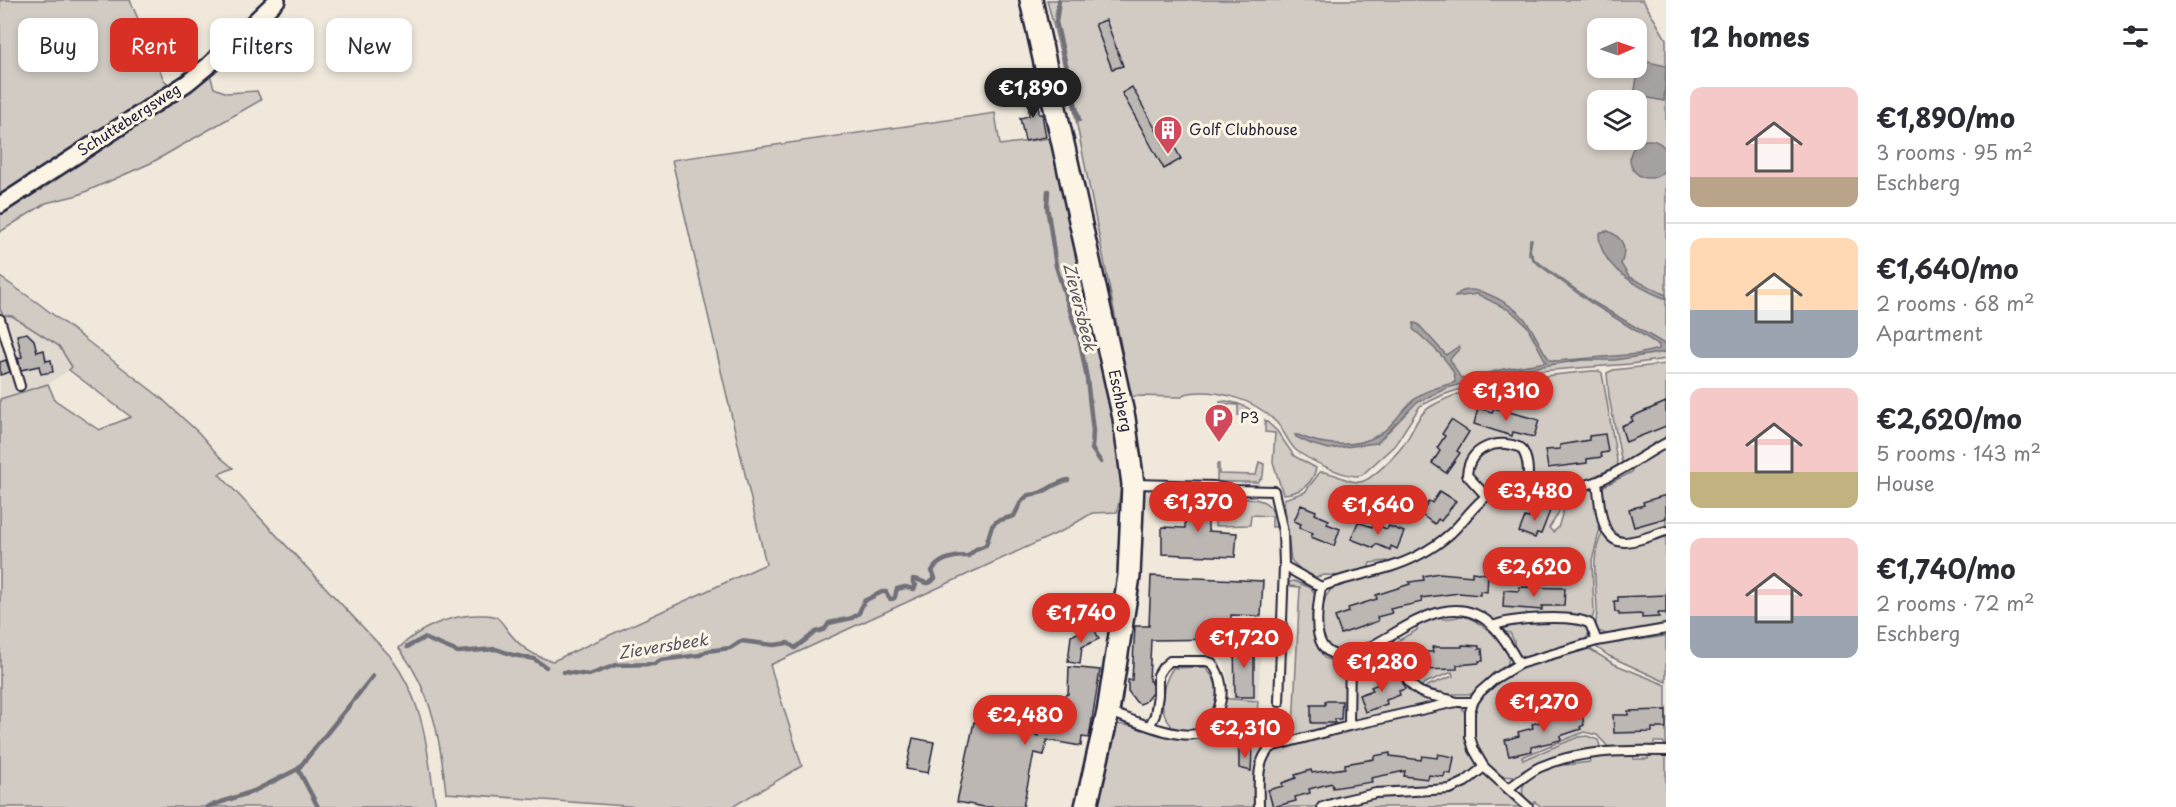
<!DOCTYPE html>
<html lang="en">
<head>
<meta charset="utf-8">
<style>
  body { margin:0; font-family:"Playpen Sans",sans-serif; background:#f7f7f7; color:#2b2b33; height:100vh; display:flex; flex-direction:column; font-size:22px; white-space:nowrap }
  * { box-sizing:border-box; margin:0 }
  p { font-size:20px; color:#7c7c81 }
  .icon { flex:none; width:33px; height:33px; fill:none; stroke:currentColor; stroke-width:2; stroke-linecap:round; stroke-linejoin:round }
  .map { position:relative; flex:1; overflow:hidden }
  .drawer { display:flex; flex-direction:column; background:#fff; width:510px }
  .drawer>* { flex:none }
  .banner { position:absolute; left:18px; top:18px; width:570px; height:54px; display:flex; gap:12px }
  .needle { width:39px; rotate:88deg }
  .controls { position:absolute; left:1587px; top:18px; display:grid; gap:12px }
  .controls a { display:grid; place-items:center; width:60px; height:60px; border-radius:12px; background:#fff; box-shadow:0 3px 9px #0003; font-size:30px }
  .price { position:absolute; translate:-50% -51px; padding:0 14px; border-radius:21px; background:#d93025; color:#fff; font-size:20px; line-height:39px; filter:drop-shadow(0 2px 3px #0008) }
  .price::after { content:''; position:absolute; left:50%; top:36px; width:18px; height:14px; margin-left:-9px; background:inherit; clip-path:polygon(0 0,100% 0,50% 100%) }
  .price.on { background:#222; color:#fff }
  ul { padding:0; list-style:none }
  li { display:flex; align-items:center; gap:18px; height:150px; padding:0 24px }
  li+li { border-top:2px solid #e1e1e2 }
  li span { display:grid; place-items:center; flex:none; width:168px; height:120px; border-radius:12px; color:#555 }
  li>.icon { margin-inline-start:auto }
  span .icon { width:72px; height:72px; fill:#fffc; stroke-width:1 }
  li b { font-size:26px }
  h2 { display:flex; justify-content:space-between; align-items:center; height:72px; padding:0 24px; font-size:26px }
  .tag { padding:0 21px; border-radius:12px; background:#fff; box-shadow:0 3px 9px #0003; font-size:21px; line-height:54px }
  .tag.on { background:#d93025; color:#fff }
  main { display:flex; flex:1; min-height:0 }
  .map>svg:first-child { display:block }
  .built { fill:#e0d9cf }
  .green { fill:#d1cbc3; stroke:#7a767f; stroke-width:1.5; fill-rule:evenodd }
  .water { fill:#a6a2a2; stroke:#716f79; stroke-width:1.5 }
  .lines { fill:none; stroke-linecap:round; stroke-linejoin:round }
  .stream { stroke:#716f79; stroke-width:4.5 }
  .building { fill:#bcb7b3; stroke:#22223b; stroke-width:1.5 }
  .lane-casing { stroke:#22223b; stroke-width:12 }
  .street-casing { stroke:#22223b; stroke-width:20 }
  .secondary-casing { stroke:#22223b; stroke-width:26 }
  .lane { stroke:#fcf5e5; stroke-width:8 }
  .street { stroke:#fcf5e5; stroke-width:15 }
  .secondary { stroke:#fcf5e5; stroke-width:21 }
  .labels { text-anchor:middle; stroke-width:6; stroke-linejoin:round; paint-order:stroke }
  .street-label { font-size:15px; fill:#22223b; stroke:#fcf5e5 }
  .poi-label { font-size:15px; fill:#22223b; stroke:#fcf5e5; text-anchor:start }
  .water-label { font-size:16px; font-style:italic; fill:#575564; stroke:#fcf5e5 }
</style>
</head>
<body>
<main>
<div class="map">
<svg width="1666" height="807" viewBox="0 0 1666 807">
  <rect width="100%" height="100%" fill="#efe8db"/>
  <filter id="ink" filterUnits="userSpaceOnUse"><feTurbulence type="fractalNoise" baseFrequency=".0167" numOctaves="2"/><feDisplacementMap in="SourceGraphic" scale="12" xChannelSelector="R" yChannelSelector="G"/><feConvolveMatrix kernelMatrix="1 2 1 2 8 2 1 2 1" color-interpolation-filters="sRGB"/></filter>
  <g filter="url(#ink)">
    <g class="built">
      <polygon points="0,315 12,316 59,346 72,367 69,370 48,384 0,399"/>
      <polygon points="1233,637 1262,637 1258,701 1232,699 1225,667 1214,641 1232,641"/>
    </g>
    <g class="green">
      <polygon points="0,0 130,0 164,80 171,86 0,196"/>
      <path d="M1047 0H1643L1666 39V359L1630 364 1539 371 1484 381 1443 395 1420 406 1395 445 1362 475 1357 476C1342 476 1309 460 1297 451 1288 444 1284 429 1275 421 1254 399 1213 387 1184 394L1182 397 1131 396 1071 95ZM1598 28H1636V68H1598ZM1598 100H1636V140H1598Z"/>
      <polygon points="209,71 214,88 227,93 257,91 261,100 151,163 78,195 46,203 0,232 0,215 28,191"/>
      <path d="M995 113 1000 145 1050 138 1061 177 1110 388 1124 474 1117 512 1092 513 1064 530 770 665 802 766 732 807H640L446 793C440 737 433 694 399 648 419 628 450 615 478 615 485 615 491 614 496 617 502 621 504 626 508 631 520 647 534 657 553 661L766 564 672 160Z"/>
      <path d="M0 277 38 303 160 397 199 433 219 456 233 468 219 474 390 656C427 707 426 748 436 807H0V399L48 384 55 400 99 430 131 417 69 370 72 367 59 346 12 316 3 315 0 309Z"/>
      <polygon points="1666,364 1666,435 1663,440 1622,464 1609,397 1607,373 1613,370"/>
      <path d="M1591 371H1599L1602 373 1618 466 1583 481 1537 482 1531 477 1526 451 1486 443 1477 449 1465 477 1476 489 1479 498C1453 529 1426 549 1389 564L1387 561 1370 563 1368 569 1342 576 1325 575 1316 577 1302 571 1291 560 1284 499 1305 492 1320 472C1334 471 1346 483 1360 482 1371 481 1397 454 1404 444 1413 432 1417 415 1430 407 1475 380 1540 377 1591 371Z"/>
      <path d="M1226 401C1237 403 1251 407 1257 416L1238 415V405L1223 404 1222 413 1220 414V402Z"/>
      <path d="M1265 420 1277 431 1294 456 1316 468C1312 486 1300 493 1283 494L1273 462 1275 433 1265 432Z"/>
      <polygon points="1504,447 1520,451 1524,458 1524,479 1519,482 1502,484 1486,491 1470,474 1474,461 1485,449"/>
      <polygon points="1666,447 1666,528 1629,539 1616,537 1607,525 1602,487 1632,472 1633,465"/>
      <polygon points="1259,462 1264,464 1263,476 1258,482 1217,482 1217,464 1219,464 1219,474 1256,475"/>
      <path d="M1585 488 1592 490 1596 496 1601 524 1592 561 1594 613 1592 619 1581 615 1518 617 1492 621 1453 607 1428 611 1369 643 1350 650 1338 651 1333 649 1325 642 1321 635 1320 614 1326 596 1333 587 1388 572 1417 559 1498 493 1523 489 1561 490C1566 503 1556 518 1549 528L1553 532 1558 528 1569 491 1572 489Z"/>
      <path d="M1218 493C1244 504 1273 487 1276 527H1272V516L1251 515 1250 525 1215 526Z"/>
      <path d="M1603 532 1614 543 1658 536 1660 538 1666 537V625L1609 635 1598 631C1593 623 1598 616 1597 608 1596 583 1590 555 1603 532Z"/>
      <polygon points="1294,581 1311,588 1315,594 1312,616 1316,641 1324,658 1332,661 1342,659 1346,663 1346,720 1345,723 1284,740 1282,738 1281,727 1293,727 1300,587 1289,586 1289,582"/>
      <path d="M1439 615 1443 619 1458 617 1461 615C1478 620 1519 646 1506 667L1472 694H1440L1423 690 1427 686 1453 676 1452 672 1425 683 1415 692 1416 696 1447 702 1357 722 1354 719 1355 659 1391 639 1396 642 1417 630V624Z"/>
      <polygon points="1528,621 1577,623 1587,628 1589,634 1586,639 1582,642 1525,658 1520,655 1514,648 1514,641 1510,633 1501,631 1501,627"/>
      <polygon points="1666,636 1666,682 1609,656 1596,647 1609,642 1639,637 1640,640"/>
      <path d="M1588 648 1614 664 1666 685V747L1663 742H1654L1653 747 1610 749 1597 735 1584 732 1522 757 1523 760 1578 737 1587 736 1598 740 1601 749 1535 766 1515 777 1500 776C1486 764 1474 748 1473 729 1469 674 1548 659 1588 648Z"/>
      <path d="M1204 667C1215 677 1217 685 1219 698L1258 701 1256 726 1279 727V742L1266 748 1259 756 1257 807H1092L1117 724 1146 728 1165 736 1171 725C1157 710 1162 684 1173 668Z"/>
      <path d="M1457 707 1462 708C1467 714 1465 720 1465 727 1466 742 1473 752 1477 765L1474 771 1458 783 1445 787 1379 790 1340 798 1314 807H1261L1264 763 1269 752 1314 737 1422 713Z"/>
      <path d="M1633 755 1634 759H1648V755H1666V807H1542L1535 802 1532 805C1504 783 1544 769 1561 763L1566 765 1590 762V758Z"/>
      <polygon points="1485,773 1522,807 1329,807 1339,804 1343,806 1360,802 1362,798 1384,795 1444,793 1480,774"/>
    </g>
    <g class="water">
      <polygon points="1640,60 1666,66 1664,101 1634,95"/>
      <circle cx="1649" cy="159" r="19"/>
      <path d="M1608 231C1624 238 1627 248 1621 264L1629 277 1666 295V299C1639 288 1601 268 1599 236L1601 232Z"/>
      <path d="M1530 239H1532L1530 250 1534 259 1590 300 1666 345V352L1615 360H1582L1510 371 1447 388 1417 402 1377 443 1329 449 1311 444 1296 437 1295 435H1298C1322 446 1357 449 1380 434 1396 424 1404 405 1420 395 1430 389 1444 386 1455 382 1458 366 1425 340 1413 329L1414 323 1418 324 1446 355 1459 346 1460 348 1450 359 1460 377 1464 379 1504 369 1546 362 1527 326 1511 311 1477 294 1455 297C1468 278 1510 303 1522 316 1534 328 1539 347 1550 360L1556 361 1638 354 1659 349V345L1591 303 1535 262 1529 254Z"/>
    </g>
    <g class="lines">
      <g class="stream">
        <polyline points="1059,0 1056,22 1079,120"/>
        <polyline points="1048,191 1047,206 1056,266 1080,342 1087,379 1093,431 1092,449 1101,462"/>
        <polyline points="407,647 424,638 458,652 496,649 513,655 534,659 546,667"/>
        <path d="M564 672 589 675 616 665 654 664 661 660 700 655 707 651 730 648 741 641 774 645 788 643 795 648 816 632 825 629 829 623 852 618 859 613 864 601 882 592H886L890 599C898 599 894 594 897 589L905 587 914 589 916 585 913 583V579C924 579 926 589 935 578L932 571C939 558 955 556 968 556L976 549 986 545 992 526 997 521 1014 516 1021 502 1028 495C1045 495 1052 483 1068 480"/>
        <polyline points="298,769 318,807"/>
        <polyline points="207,807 254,791 298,769 373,676"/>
      </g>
    </g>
    <g class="building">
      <polygon points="1106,20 1123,66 1112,69 1095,24"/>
      <polygon points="1132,87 1165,146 1172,142 1181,159 1164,169 1122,93"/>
      <polygon points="1029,88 1038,88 1039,114 1042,114 1046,137 1025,141 1020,118 1029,116"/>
      <polygon points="27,333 34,340 37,352 44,350 46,361 51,360 53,372 41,374 39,366 21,370 18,358 22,357 17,335"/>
      <polygon points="6,360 10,372 0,375 0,362"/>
      <polygon points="1666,402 1666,426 1626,442 1621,426 1633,421 1631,417"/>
      <polygon points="1478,408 1492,412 1494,408 1539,420 1534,437 1513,432 1512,436 1474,424"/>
      <polygon points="1451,420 1469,432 1457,451 1460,453 1446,473 1432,463 1440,451 1437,448 1445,436 1442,434"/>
      <polygon points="1605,434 1608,452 1601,453 1602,457 1587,459 1587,463 1548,468 1545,450 1560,449 1560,445 1589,440 1589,436"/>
      <polygon points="1440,491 1456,501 1441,521 1438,519 1435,524 1420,514 1429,501 1432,503"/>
      <polygon points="1185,493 1208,493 1208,531 1237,533 1235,557 1162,554 1162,527 1185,528"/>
      <polygon points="1666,495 1666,518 1634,527 1629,509 1644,505 1643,502"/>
      <polygon points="1301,505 1316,511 1315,514 1329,520 1327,524 1340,529 1334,546 1311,537 1313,533 1299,528 1301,524 1294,521"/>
      <polygon points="1534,505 1550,511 1541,534 1537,533 1535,538 1519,532 1525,517 1529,518"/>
      <polygon points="1358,522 1372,527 1373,524 1387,529 1389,526 1404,532 1397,549 1391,546 1390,550 1376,544 1374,548 1351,539"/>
      <polygon points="1472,572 1488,574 1487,592 1480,591 1480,595 1459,593 1421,598 1422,602 1390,609 1392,613 1377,617 1378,621 1341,634 1335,617 1349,612 1348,608 1377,599 1376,595 1410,584 1409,582 1424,580 1423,576 1439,573 1472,576"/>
      <polygon points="1151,576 1263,581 1261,616 1231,615 1231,639 1151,640 1149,681 1152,681 1152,693 1145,702 1140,704 1136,702 1128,691 1128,680 1132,680 1135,626 1149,626"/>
      <polygon points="1519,587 1565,588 1564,606 1542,606 1542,610 1503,607 1504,590 1519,591"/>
      <polygon points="1666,595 1666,613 1658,613 1659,617 1642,618 1642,614 1619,615 1619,612 1615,612 1614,601 1618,601 1618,597"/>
      <polygon points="1093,626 1099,639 1082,647 1080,664 1068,662 1071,636"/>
      <polygon points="1234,642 1254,642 1254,697 1235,697"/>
      <polygon points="1462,645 1479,646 1479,649 1482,649 1483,661 1479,661 1479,663 1457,665 1457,669 1418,670 1418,652 1433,652 1432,647 1462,647"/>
      <polygon points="1069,667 1100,670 1089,738 1082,737 1081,746 1047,740 1044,755 1034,753 1023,807 984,807 957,802 974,722 1039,736 1043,713 1056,708 1053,700 1068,694"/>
      <polygon points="1399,672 1405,689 1399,691 1400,695 1386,700 1387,704 1365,712 1359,695 1373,690 1371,687 1385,681 1384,678"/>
      <polygon points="1325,701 1342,701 1341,719 1335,719 1335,723 1311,723 1311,705 1325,705"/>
      <polygon points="1666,710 1666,728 1652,728 1652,732 1614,733 1613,715 1628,715 1628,711"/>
      <polygon points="1577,712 1577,715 1582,714 1584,725 1580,727 1581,729 1560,736 1561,740 1531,747 1532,751 1509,756 1505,740 1519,736 1518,732 1533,728 1532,724"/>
      <polygon points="913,738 934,742 928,773 906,769"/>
      <polygon points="1239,749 1252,749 1251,771 1239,768"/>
      <polygon points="1390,753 1390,756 1421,760 1422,756 1437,758 1438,754 1454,757 1451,774 1445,773 1444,777 1429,775 1428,779 1404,776 1405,771 1371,778 1372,782 1333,788 1332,783 1309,789 1310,793 1295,797 1296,801 1273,807 1268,790 1283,786 1282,783 1296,778 1295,775 1311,770 1312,773 1345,768 1345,764 1374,759 1374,756"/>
    </g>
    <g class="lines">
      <g class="lane-casing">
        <g id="lane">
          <polyline points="0,319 20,386"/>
          <path d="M1597 482C1600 500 1599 542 1624 542 1637 542 1653 535 1666 531"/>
          <polyline points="1135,484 1214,486 1232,490 1274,491 1283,532 1284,566 1321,587"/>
          <path d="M1486 496 1467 475C1469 447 1497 438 1521 448 1529 459 1528 471 1528 484"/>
          <path d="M1493 626C1511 618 1574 614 1590 624L1597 641"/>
          <path d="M1519 664C1512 651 1503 636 1493 626 1448 583 1397 638 1355 654 1308 665 1316 615 1321 587 1352 574 1387 572 1417 556 1429 550 1441 542 1451 533 1468 517 1479 496 1502 488 1529 479 1558 490 1585 485 1608 481 1643 455 1666 443"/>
          <path d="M1408 680C1419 699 1438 694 1456 702"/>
          <polyline points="1279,702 1284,566"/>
          <path d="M1109 712C1130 719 1180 741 1200 733 1211 729 1215 718 1219 707 1224 692 1222 677 1212 663L1206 661H1170L1163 667 1158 675V695L1155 715 1150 725"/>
          <polyline points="1349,726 1350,655"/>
          <path d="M1509 788C1519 781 1529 772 1540 767 1578 750 1625 750 1666 751"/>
          <path d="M1259 807C1259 788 1255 756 1274 746L1349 726 1456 702H1473"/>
          <polyline points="1322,807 1341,801 1376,793 1450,789 1465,782 1484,767"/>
          <polyline points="1528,807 1484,767 1474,750 1470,737 1470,712 1473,702 1480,692 1496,678 1519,664 1597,641 1666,629"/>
        </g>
      </g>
      <g class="street-casing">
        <polyline id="street" points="0,205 187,83 209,65 277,0"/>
      </g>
      <g class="secondary-casing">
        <polyline id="secondary" points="1031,0 1124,418 1133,484 1129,576 1108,712 1086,807"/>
      </g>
      <use href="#lane" class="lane"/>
      <use href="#street" class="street"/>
      <use href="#secondary" class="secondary"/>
    </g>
  </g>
  <defs>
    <g id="building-pin" transform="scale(1.5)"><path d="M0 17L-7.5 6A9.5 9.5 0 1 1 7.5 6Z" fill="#d1495b" stroke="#fcf5e5"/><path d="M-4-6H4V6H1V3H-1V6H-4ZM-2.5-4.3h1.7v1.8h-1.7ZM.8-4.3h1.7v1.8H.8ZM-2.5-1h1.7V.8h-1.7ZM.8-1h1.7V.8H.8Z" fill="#fff"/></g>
    <g id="parking-pin" transform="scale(1.5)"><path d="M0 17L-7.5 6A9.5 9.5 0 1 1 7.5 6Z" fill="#d1495b" stroke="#fcf5e5"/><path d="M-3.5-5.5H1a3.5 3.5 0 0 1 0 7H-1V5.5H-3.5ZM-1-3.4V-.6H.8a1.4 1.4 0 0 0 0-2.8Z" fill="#fff"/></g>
  </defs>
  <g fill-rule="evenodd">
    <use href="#building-pin" x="1168" y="130"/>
    <use href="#parking-pin" x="1219" y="418"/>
  </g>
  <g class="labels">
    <g class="street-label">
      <text transform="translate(129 120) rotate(-33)" y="5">Schuttebergsweg</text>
      <text transform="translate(1120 401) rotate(78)" y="5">Eschberg</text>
    </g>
    <g class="poi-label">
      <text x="1189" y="135">Golf Clubhouse</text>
      <text x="1240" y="423">P3</text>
    </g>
    <g class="water-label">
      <text transform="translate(1080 307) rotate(76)" y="6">Zieversbeek</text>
      <text transform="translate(663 646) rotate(-9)" y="6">Zieversbeek</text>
    </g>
  </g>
</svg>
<div class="controls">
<a><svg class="needle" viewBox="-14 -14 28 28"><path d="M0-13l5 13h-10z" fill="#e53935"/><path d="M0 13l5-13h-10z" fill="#7c7c81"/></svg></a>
<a><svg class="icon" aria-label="layers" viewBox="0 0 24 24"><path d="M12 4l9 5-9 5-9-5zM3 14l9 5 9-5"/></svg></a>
</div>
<b class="price on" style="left:1033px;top:119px">€1,890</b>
<b class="price" style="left:1506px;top:422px">€1,310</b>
<b class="price" style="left:1535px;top:522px">€3,480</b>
<b class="price" style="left:1198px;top:533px">€1,370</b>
<b class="price" style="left:1378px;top:536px">€1,640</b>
<b class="price" style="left:1534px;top:598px">€2,620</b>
<b class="price" style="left:1081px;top:644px">€1,740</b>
<b class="price" style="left:1244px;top:669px">€1,720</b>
<b class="price" style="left:1382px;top:693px">€1,280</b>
<b class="price" style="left:1544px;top:733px">€1,270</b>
<b class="price" style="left:1025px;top:746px">€2,480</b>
<b class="price" style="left:1245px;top:759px">€2,310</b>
<div class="banner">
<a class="tag">Buy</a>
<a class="tag on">Rent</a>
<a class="tag">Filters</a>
<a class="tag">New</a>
</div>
</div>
<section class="drawer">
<h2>12 homes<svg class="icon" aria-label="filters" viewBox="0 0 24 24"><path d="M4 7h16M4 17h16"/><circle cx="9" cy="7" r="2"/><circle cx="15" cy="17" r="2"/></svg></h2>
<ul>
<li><span style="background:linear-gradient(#f6c9c9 75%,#b9a48a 0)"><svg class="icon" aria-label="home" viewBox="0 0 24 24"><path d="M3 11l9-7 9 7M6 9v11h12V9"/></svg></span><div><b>€1,890/mo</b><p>3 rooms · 95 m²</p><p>Eschberg</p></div></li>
<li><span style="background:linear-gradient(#ffd9b3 60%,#9aa5b1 0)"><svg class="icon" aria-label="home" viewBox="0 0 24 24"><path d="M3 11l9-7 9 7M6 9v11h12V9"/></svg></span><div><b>€1,640/mo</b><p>2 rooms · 68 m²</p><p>Apartment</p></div></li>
<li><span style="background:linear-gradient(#f6c9c9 70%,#c2b280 0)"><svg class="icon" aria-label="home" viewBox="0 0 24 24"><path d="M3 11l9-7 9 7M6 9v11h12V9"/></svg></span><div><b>€2,620/mo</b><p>5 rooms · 143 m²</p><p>House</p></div></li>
<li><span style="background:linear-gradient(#f6c9c9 65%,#9aa5b1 0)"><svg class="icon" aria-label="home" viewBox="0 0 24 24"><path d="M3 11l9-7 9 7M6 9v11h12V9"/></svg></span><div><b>€1,740/mo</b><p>2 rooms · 72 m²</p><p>Eschberg</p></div></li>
</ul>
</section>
</main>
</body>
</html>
